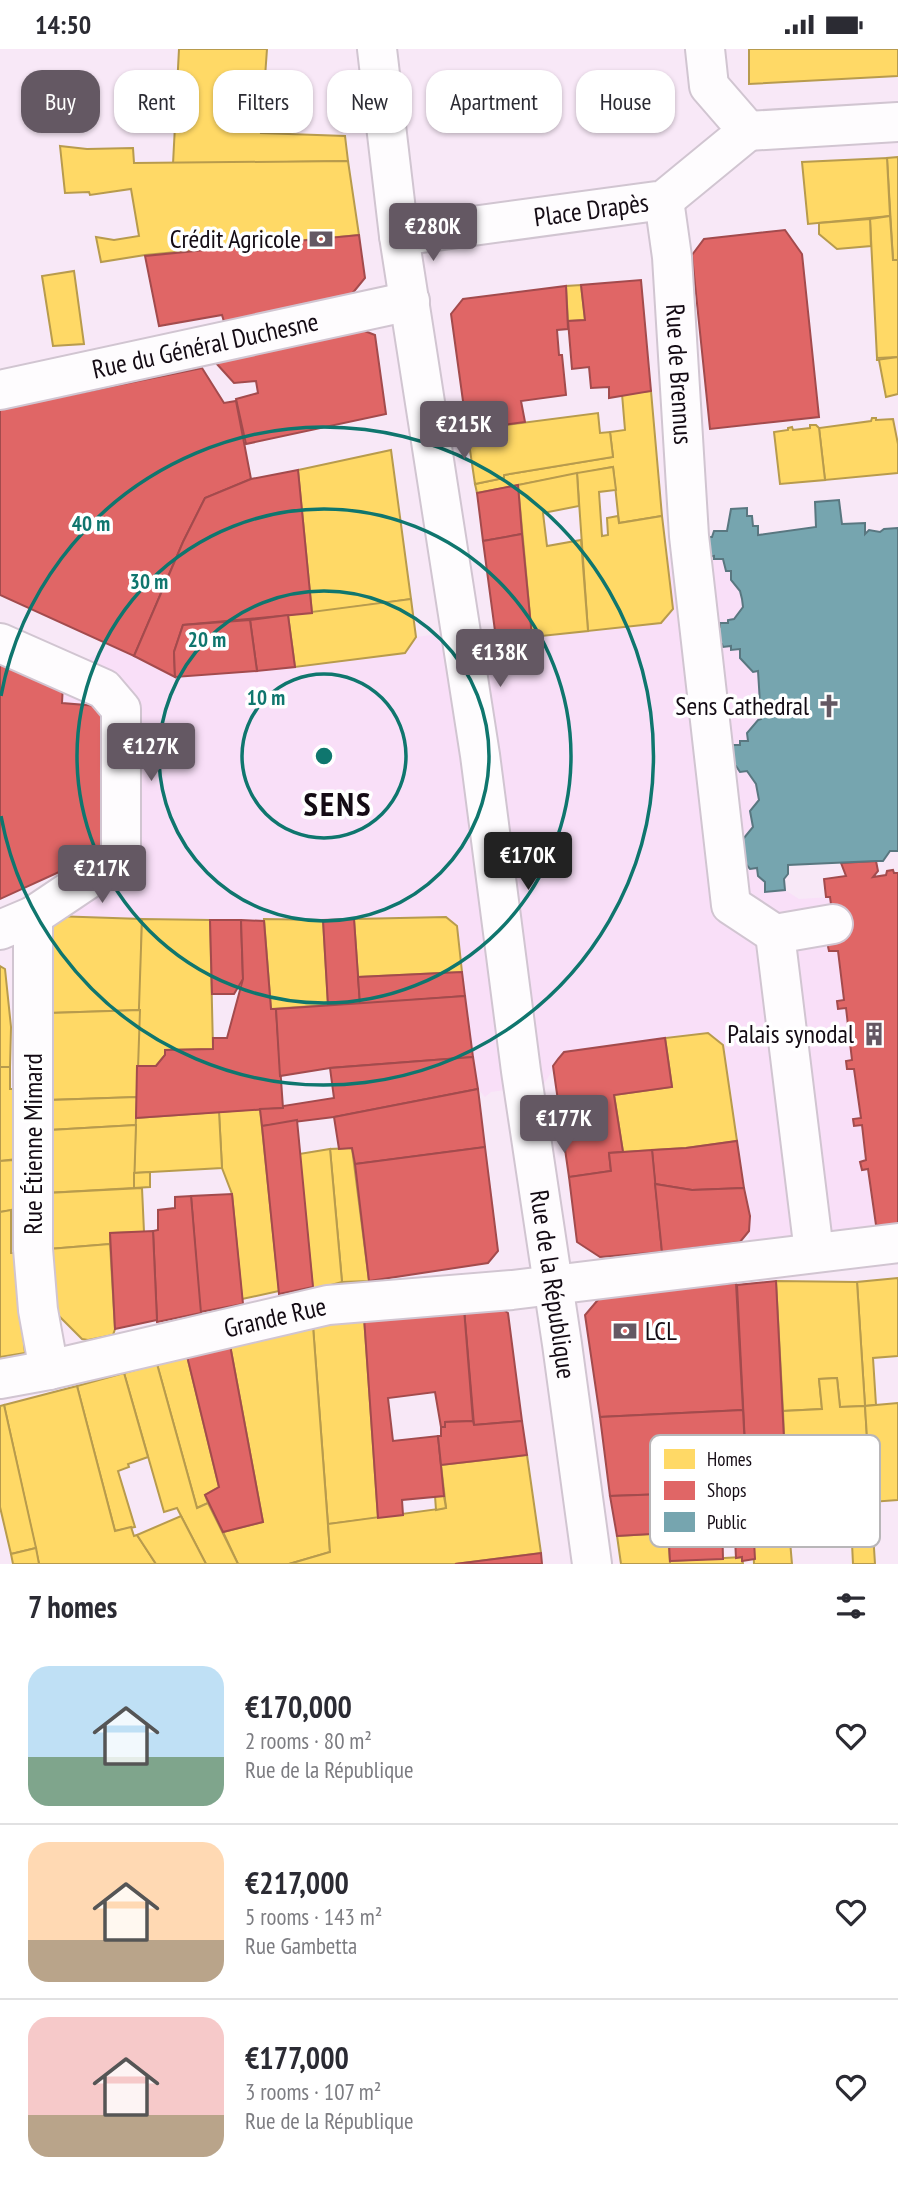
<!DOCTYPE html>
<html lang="en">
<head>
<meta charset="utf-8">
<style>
  body { margin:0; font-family:"PT Sans Narrow",sans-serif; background:#f7f7f7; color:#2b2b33; height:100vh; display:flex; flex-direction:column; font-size:26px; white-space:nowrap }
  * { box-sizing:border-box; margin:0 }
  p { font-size:23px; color:#7c7c81 }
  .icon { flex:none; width:38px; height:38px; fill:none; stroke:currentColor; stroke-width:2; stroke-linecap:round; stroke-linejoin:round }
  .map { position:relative; height:1515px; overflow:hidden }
  .details { display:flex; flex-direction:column; background:#fff; flex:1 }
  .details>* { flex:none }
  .hud { position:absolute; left:21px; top:21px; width:858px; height:63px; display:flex; gap:14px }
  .price { position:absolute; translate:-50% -60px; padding:0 16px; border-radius:7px; background:#645863; color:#fff; font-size:23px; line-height:46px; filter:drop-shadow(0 2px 4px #0008) }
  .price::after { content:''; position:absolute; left:50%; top:42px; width:21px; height:16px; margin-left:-10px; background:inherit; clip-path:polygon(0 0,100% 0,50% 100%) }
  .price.active { background:#222; color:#fff }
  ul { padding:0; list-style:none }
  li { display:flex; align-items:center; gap:21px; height:175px; padding:0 28px }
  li+li { border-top:2px solid #e1e1e2 }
  li span { display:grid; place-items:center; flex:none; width:196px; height:140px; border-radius:21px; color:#555 }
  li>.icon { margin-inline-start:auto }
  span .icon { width:84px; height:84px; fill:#fffc; stroke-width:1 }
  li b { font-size:30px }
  h2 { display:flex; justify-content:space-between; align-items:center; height:84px; padding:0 28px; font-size:30px }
  .pill { padding:0 24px; border-radius:21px; background:#fff; box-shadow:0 2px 5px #0004; font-size:24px; line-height:63px }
  .pill.active { background:#645863; color:#fff }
  .status { display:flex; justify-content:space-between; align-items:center; height:49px; padding:0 35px; background:#fff; direction:ltr }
  .status svg { height:19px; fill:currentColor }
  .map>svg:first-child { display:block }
  .built { fill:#f9dff8 }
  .homes { fill:#ffd966; stroke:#b89b4d; stroke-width:2 }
  .shops { fill:#e06666; stroke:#a34b4d; stroke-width:2 }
  .public { fill:#76a5af; stroke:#597780; stroke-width:2 }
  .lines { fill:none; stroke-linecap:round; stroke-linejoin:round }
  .minor-casing { stroke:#d1c5d1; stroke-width:42 }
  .minor { stroke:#fefcfe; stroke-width:38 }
  .ring { fill:none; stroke:#0f766e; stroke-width:3.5 }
  .labels { text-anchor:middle; stroke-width:7; stroke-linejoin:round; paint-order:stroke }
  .street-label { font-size:26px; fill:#140b14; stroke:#fff }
  .poi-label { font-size:26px; fill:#140b14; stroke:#fff; text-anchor:end }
  .district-label { font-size:33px; font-weight:bold; letter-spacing:2px; fill:#140b14; stroke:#fff }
  .key { fill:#fff; stroke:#b8b6b8; stroke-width:2 }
  .key-label { font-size:19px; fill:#140b14 }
  .centre { fill:#0f766e; stroke:#fff; stroke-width:3.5 }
  .ring-label { font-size:21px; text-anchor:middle; font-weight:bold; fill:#0f766e; stroke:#fff; stroke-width:7; stroke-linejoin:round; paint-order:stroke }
</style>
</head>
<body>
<div class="status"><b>14:50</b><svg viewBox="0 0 49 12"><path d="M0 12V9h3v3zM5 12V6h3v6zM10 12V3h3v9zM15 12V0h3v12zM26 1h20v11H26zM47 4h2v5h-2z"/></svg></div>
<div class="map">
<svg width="898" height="1515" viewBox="0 0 898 1515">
  <rect width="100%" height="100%" fill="#f8e8f7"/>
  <polygon class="built" points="676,501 714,507 714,510 723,510 726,522 731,522 731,531 740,542 742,550 743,558 734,570 728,571 728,574 720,574 720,578 723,598 731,597 732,601 740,600 741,609 753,623 758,622 761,670 758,671 747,684 748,692 741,692 725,718 736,717 740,723 747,722 756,735 759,751 750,762 753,778 739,795 744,813 750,820 757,819 758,827 765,833 765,843 785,841 799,850 830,848 836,892 827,893 829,902 838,902 844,951 837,952 838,960 846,959 852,1011 846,1012 847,1020 854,1020 861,1069 853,1070 854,1076 862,1076 866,1111 860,1113 862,1121 868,1120 876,1187 748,1199 750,1167 723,997 708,984 564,1003 544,1035 491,1043 485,1048 478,1040 465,947 321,870 264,870 264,872 53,867 51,855 59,823 60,801 109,801 62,654 63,635 67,624 97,605 103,593 175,628 257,622 405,604 416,588 462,582 481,580 495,582 506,592 661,574 673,560 667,510"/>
  <g class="homes">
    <polygon points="179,0 267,0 261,84 345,87 348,112 173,115"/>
    <polygon points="749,0 898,0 898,27 749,35"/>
    <polygon points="60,97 87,100 133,99 134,114 348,112 359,186 145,206 101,213 96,188 114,191 139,187 131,140 90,146 89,143 65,144"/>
    <polygon points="898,108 898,211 893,211 887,109"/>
    <polygon points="887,109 890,167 808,175 802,113"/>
    <polygon points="890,167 893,211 898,211 898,308 877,309 870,170"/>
    <polygon points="870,170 871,197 837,200 819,185 819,174"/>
    <polygon points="74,222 84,295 53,297 42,227"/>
    <polygon points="581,236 585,271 568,272 566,237"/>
    <polygon points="898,308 898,345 886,348 879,311 876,311"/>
    <polygon points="651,342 662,467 619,474 613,418 477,444 475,435 504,429 504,426 613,408 610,383 625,381 622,345"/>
    <polygon points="598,364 600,384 610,383 613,408 504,426 504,429 475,435 467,381"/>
    <polygon points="872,369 876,369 876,371 893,370 898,395 898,424 825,431 819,379 871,372"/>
    <polygon points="810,376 816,376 819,379 825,431 780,435 774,383 788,381 788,379 792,378 793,381 810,379"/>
    <polygon points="391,401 411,550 312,564 298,421"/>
    <polygon points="613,418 616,441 599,443 602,487 608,486 607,469 618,467 619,474 662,467 673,560 661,574 588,582 577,424"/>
    <polygon points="577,424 579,457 543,464 547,497 581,491 588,582 532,588 518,436"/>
    <polygon points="411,550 416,588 405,604 295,618 288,566"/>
    <polygon points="53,867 142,870 140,961 50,964"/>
    <polygon points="446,868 457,877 462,923 358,928 354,870"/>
    <polygon points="142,870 210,871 213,1000 165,1001 165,1006 156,1017 137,1017"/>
    <polygon points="264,870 323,871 328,956 271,960"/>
    <polygon points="0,917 5,920 11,978 10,1018 0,1018"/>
    <polygon points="140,961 137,1048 48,1051 50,964"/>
    <polygon points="708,984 723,996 737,1092 686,1099 623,1103 614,1046 672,1038 665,989"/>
    <polygon points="0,1018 10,1018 10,1040 14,1040 17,1110 0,1112"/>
    <polygon points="137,1048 136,1076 50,1081 50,1051"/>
    <polygon points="260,1060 279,1242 242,1250 232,1145 222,1119 219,1063"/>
    <polygon points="219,1063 222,1119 134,1124 136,1069"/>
    <polygon points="136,1076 134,1139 46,1144 50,1081"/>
    <polygon points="352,1099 369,1232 342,1233 330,1100"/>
    <polygon points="330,1100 342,1233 313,1241 299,1105"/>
    <polygon points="14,1111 13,1161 0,1163 0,1112"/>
    <polygon points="150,1123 150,1138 134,1139 134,1124"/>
    <polygon points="142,1139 144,1183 110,1184 110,1195 49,1200 47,1144"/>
    <polygon points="11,1161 11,1204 15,1204 25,1304 0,1308 0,1163"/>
    <polygon points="110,1195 115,1280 113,1286 88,1291 82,1290 51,1259 49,1200"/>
    <polygon points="898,1229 898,1307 873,1309 876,1356 865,1357 857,1233"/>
    <polygon points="776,1232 857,1233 865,1357 840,1358 837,1329 819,1330 822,1360 783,1362"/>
    <polygon points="364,1268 378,1469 328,1475 313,1277"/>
    <polygon points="313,1277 330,1503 289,1515 238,1515 223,1483 263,1473 230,1296"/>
    <polygon points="187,1307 219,1438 205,1446 208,1454 197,1459 157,1315"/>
    <polygon points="157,1315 197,1459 208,1454 238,1515 206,1515 177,1459 164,1463 124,1324"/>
    <polygon points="124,1324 148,1408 128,1415 129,1418 118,1422 135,1478 115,1482 77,1337"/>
    <polygon points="837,1329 840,1358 865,1357 875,1515 853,1515 851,1473 788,1477 783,1362 822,1360 819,1330"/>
    <polygon points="77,1337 115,1482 131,1478 134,1487 137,1486 156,1515 39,1515 4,1356"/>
    <polygon points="898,1354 898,1451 871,1453 865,1357"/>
    <polygon points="4,1356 36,1499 11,1505 0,1458 0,1357"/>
    <polygon points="527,1406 541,1504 455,1515 289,1515 330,1503 328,1475 446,1459 441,1416"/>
    <polygon points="435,1447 444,1447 446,1459 436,1461"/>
    <polygon points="787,1457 792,1515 754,1515 752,1458"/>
    <polygon points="181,1467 206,1515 156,1515 137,1486"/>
    <polygon points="668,1484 670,1515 621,1515 617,1487"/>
    <polygon points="36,1499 39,1515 13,1515 11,1505"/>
    <polygon points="742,1508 743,1515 670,1515 670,1512"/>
  </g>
  <g class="shops">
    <polygon points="785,181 802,205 819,368 710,380 692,206 704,190"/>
    <polygon points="359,186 365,229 351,246 225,276 222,266 159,277 145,207"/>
    <polygon points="641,231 651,342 609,349 609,338 591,339 589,318 572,320 568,272 585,271 581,236"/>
    <polygon points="566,237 568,280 557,281 559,306 562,306 566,346 521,352 525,373 467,381 451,265 463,250"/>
    <polygon points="362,281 375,286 386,365 246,395 236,350 258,344 256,332 234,334 216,314"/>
    <polygon points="202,319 224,354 236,352 251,430 205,449 183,493 134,607 0,546 0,360"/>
    <polygon points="298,421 312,564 183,576 174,603 175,628 134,607 183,493 205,449 251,430"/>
    <polygon points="518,436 522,485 483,492 477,444"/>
    <polygon points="522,485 532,588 506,592 495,582 483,492"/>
    <polygon points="288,566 295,618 257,622 250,571"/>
    <polygon points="250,571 257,622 175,628 174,603 183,576"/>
    <polygon points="0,608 63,635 62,654 110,658 110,801 60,801 59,823 0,850"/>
    <polygon points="876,812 878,822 873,828 886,826 887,822 893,821 894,824 898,824 898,1176 883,1178 883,1176 876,1176 868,1120 862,1121 860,1113 866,1111 862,1076 854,1077 853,1070 861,1069 854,1020 847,1020 846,1012 852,1011 846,959 838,960 837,952 844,951 838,902 829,902 827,893 836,892 830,848 826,848 824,830 846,827 841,814"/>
    <polygon points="354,870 360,955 328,956 323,871"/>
    <polygon points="210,871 241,871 243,930 234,945 212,945"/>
    <polygon points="241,871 264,872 271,960 276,960 283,1059 136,1069 137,1017 156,1017 165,1006 165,1001 213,1000 213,989 227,989 243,930"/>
    <polygon points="462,923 465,947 360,955 358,928"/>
    <polygon points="465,947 473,1008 330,1019 280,1027 276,960"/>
    <polygon points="665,989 672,1038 614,1046 623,1103 609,1104 611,1122 569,1128 553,1017 558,1010 564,1003"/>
    <polygon points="473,1008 478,1040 334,1068 262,1077 260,1060 283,1059 283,1057 334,1049 330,1019"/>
    <polygon points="478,1040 485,1098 355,1115 352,1099 339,1100 334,1068"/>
    <polygon points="297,1071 313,1238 279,1245 262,1077"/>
    <polygon points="737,1092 744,1139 692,1141 655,1135 652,1101 686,1099"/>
    <polygon points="485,1098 498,1202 488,1214 369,1232 355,1115"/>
    <polygon points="652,1101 662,1203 600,1208 577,1193 569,1128 611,1122 609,1104"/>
    <polygon points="655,1135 692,1141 744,1139 750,1167 749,1182 740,1193 662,1203"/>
    <polygon points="232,1145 243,1255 200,1263 191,1147"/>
    <polygon points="191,1147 201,1264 157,1273 153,1182 158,1181 158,1161 175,1159 175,1148"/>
    <polygon points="153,1182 157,1271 115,1280 110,1184"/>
    <polygon points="776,1232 785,1410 759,1412 758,1395 745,1396 737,1236"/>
    <polygon points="736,1234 743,1361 600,1368 585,1266 602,1246"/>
    <polygon points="498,1257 508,1264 522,1372 474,1376 464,1260"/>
    <polygon points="464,1260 473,1372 445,1373 445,1378 441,1378 435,1343 388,1349 393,1392 438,1387 444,1447 402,1451 403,1466 378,1469 364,1268"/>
    <polygon points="230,1296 263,1473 223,1483 205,1446 219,1438 187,1307"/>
    <polygon points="743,1361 745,1400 717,1402 718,1438 751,1437 755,1510 742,1512 742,1508 736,1509 734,1469 722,1469 723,1510 670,1512 666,1445 610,1447 600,1368"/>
    <polygon points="473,1372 474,1376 522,1372 527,1406 441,1416 438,1387 441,1387 441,1378 445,1378 445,1373"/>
    <polygon points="666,1445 668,1484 617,1487 610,1447"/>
    <polygon points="541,1504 542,1515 455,1515"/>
  </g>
  <polygon class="public" points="839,451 842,475 865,474 865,485 869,481 880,483 884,480 898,479 898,802 890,802 883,812 876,812 788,816 788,825 784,830 785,841 765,843 765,833 758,827 757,819 750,820 744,813 739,795 753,778 750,762 759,751 756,735 747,722 740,723 736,717 725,718 731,696 740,696 740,692 748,692 747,684 758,671 761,670 758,622 753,623 740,609 740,600 731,601 731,597 723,598 722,595 714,596 713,578 720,578 720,574 728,574 728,571 734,570 743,558 742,550 740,542 731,531 731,522 726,522 723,510 714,510 714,507 706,508 704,488 712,488 714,482 727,482 731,460 747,459 747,467 752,467 753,477 758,477 758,486 816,478 815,453"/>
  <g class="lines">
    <g class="minor-casing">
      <g id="minor">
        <path id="s1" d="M377 0 399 187 480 706 521 1022 562 1295 592 1515"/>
        <polyline points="705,0 709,37 748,82"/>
        <polyline points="748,82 898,73"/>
        <path id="s2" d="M664 151 672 208 689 487 731 856 775 885"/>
        <path id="s3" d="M399 187 664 151 748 82"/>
        <path id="s4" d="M0 341 410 252"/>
        <polyline points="0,594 104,640 121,660 121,808 33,867 0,881"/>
        <polyline points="33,867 33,1200 38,1261 49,1321"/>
        <polyline points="814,1203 775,885 833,875"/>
        <path id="s5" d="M0 1330 49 1321 328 1256 512 1241 898 1194"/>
      </g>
    </g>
    <use href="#minor" class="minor"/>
  </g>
  <g class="ring">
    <circle cx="324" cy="707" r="82"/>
    <circle cx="324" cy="707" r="165"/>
    <circle cx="324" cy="707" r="247"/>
    <path d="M1 647A329 329 0 1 1 1 767"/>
  </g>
  <defs>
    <g id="bank-bare" transform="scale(1.89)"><path d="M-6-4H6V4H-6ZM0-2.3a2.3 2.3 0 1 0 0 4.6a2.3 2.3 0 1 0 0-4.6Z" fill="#645863" stroke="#fff" stroke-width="2.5" paint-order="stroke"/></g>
    <g id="church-bare" transform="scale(1.89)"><path d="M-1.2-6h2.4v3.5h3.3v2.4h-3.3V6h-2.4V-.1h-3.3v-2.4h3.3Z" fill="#645863" stroke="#fff" stroke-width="2.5" paint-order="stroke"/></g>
    <g id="building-bare" transform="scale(1.89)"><path d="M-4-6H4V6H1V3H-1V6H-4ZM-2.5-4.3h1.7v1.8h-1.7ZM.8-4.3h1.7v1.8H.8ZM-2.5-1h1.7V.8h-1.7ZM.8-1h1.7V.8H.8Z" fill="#645863" stroke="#fff" stroke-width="2.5" paint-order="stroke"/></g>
  </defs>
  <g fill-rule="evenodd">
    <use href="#bank-bare" x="321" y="190"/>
    <use href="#church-bare" x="829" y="657"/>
    <use href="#building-bare" x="874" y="985"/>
    <use href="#bank-bare" x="625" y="1282"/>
  </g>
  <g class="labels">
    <g class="street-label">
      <text dy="9" stroke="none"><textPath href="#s3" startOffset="194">Place Drapès</textPath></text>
      <text dy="9" stroke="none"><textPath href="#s4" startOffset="210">Rue du Général Duchesne</textPath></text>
      <text dy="9" stroke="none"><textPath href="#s2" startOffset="175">Rue de Brennus</textPath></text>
      <text transform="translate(33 1095) rotate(-90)" y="9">Rue Étienne Mimard</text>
      <text dy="9" stroke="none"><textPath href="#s1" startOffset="1248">Rue de la République</textPath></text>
      <text dy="9" stroke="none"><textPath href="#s5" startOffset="282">Grande Rue</textPath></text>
    </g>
    <g class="poi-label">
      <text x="301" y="199">Crédit Agricole</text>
      <text x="809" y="666">Sens Cathedral</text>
      <text x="854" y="994">Palais synodal</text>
      <text x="645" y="1291" text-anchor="start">LCL</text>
    </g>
    <g class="district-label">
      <text x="338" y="767">SENS</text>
    </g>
  </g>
  <rect x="650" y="1386" width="230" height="112" rx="10" class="key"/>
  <rect x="664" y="1400" width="31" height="20" fill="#ffd966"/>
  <rect x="664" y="1432" width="31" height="19" fill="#e06666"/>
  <rect x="664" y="1463" width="31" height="20" fill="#76a5af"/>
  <g class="key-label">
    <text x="707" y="1417">Homes</text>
    <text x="707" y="1448">Shops</text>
    <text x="707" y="1480">Public</text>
  </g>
  <circle cx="324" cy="707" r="10" class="centre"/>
  <g class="ring-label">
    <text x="91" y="482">40 m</text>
    <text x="149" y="540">30 m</text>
    <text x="207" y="598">20 m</text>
    <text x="266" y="656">10 m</text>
  </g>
</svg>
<b class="price" style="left:433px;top:214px">€280K</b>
<b class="price" style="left:464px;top:412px">€215K</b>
<b class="price" style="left:500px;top:640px">€138K</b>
<b class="price" style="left:151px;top:734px">€127K</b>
<b class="price active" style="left:528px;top:843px">€170K</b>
<b class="price" style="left:102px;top:856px">€217K</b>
<b class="price" style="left:564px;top:1106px">€177K</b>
<div class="hud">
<a class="pill active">Buy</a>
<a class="pill">Rent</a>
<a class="pill">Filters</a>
<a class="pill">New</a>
<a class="pill">Apartment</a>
<a class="pill">House</a>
</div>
</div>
<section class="details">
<h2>7 homes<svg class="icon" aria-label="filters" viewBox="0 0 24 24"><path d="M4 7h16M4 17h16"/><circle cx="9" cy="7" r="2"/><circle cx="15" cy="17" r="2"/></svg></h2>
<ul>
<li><span style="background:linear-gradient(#bfe0f5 65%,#7fa58c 0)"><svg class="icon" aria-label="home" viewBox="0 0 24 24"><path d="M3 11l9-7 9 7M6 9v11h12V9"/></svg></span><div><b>€170,000</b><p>2 rooms · 80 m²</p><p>Rue de la République</p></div><svg class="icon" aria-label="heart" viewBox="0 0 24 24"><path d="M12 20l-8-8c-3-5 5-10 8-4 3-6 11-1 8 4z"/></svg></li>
<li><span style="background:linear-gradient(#ffd9b3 70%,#b9a48a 0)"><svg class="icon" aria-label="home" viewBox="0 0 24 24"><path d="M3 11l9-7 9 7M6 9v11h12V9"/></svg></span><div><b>€217,000</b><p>5 rooms · 143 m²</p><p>Rue Gambetta</p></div><svg class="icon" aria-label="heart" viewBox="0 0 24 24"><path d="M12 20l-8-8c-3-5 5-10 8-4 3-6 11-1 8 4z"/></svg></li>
<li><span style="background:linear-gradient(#f6c9c9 70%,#b9a48a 0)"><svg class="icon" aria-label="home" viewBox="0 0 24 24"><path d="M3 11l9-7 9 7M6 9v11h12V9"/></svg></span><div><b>€177,000</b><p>3 rooms · 107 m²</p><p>Rue de la République</p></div><svg class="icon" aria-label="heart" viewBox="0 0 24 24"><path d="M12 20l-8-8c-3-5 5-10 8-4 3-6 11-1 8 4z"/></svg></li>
</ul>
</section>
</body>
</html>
